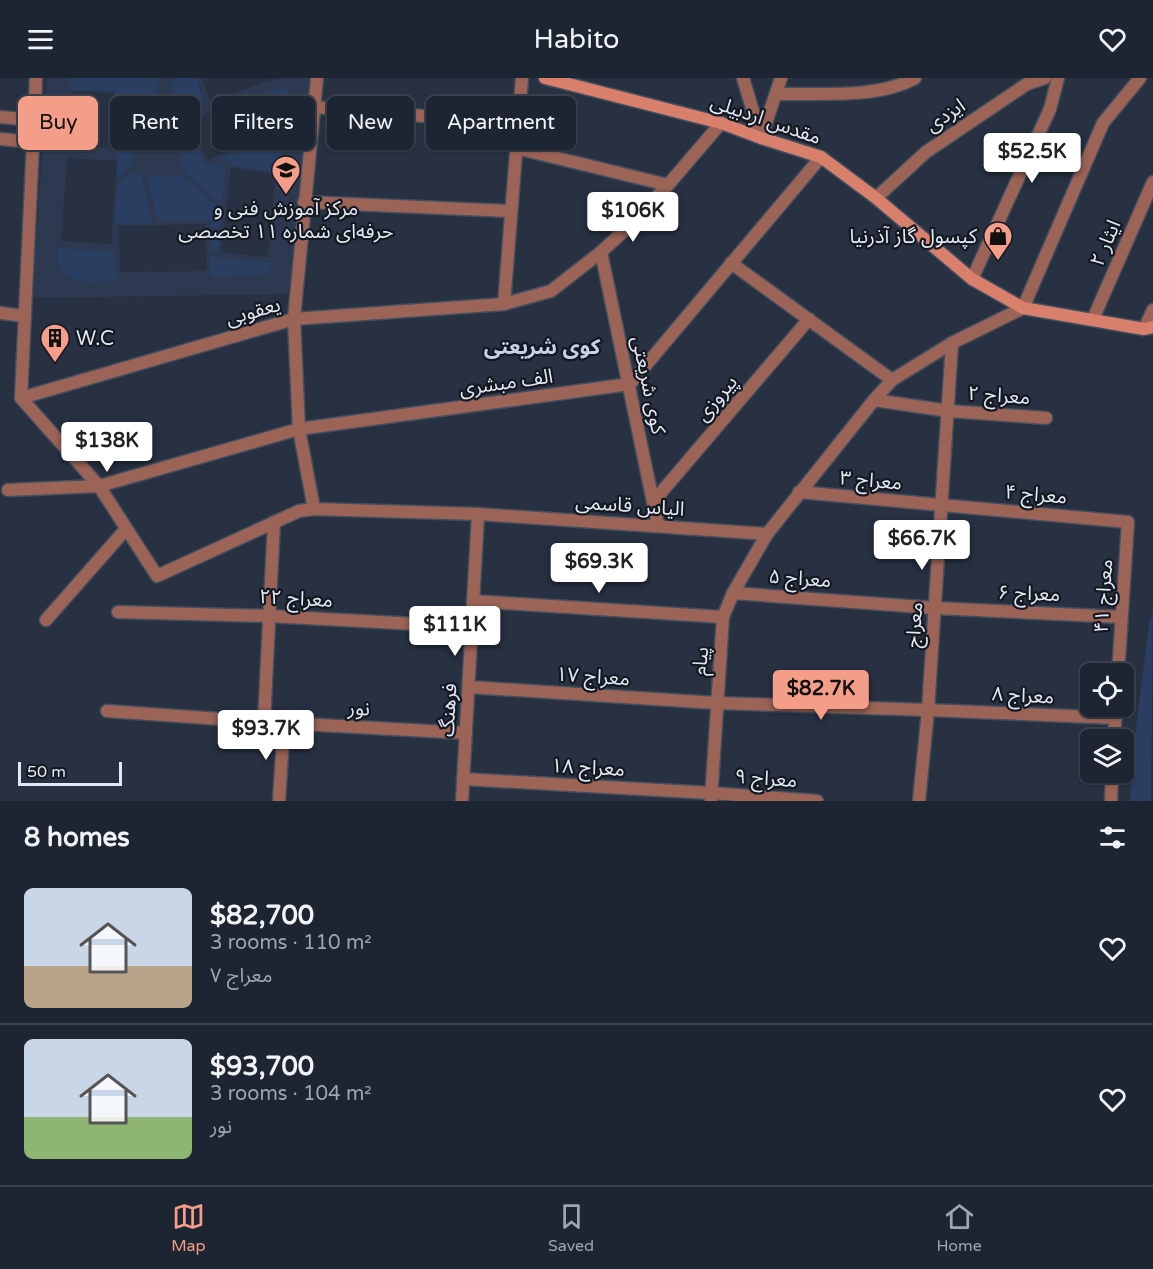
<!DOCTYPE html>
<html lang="en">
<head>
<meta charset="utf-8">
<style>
  body { margin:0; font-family:"Varela Round","Noto Sans Arabic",sans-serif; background:#252d3a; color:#f1f3f6; height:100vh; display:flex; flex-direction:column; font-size:22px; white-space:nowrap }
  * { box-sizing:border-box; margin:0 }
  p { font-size:20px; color:#a0a5ac }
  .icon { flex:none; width:33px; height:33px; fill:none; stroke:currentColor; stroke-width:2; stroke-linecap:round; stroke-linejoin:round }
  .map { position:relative; height:723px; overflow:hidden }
  .side { display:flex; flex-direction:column; background:#1d2532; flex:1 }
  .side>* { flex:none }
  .hud { position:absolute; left:18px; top:18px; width:600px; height:54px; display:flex; gap:12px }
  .controls { position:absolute; left:1080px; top:585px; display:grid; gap:12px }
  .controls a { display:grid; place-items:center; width:54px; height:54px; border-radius:9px; background:#1d2532; box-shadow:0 2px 4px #0004,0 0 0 2px #3b424d; font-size:30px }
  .scale { position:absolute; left:18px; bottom:15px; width:104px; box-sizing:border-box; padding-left:6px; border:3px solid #e2e8f4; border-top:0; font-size:16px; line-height:21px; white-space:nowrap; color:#e2e8f4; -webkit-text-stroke:4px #141820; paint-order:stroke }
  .price { position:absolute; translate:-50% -51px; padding:0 14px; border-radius:6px; background:#fff; color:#222; font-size:20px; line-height:39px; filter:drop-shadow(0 2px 3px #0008) }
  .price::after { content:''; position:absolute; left:50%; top:36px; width:18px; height:14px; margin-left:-9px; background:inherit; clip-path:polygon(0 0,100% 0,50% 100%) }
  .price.selected { background:#f49e89; color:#111 }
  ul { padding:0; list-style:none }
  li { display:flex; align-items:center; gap:18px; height:150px; padding:0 24px }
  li+li { border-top:2px solid #3b424d }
  li span { display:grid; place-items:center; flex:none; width:168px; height:120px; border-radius:9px; color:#555 }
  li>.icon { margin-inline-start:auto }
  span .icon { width:72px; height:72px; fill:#fffc; stroke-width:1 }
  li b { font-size:26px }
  h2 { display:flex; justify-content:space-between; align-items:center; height:72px; padding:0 24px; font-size:26px }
  .pill { padding:0 21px; border-radius:9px; background:#1d2532; box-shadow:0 2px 4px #0004,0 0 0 2px #3b424d; font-size:21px; line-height:54px }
  .pill.selected { background:#f49e89; color:#111 }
  header { display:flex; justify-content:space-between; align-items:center; height:78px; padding:0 24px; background:#1d2532; font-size:27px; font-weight:600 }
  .dock { display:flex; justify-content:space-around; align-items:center; height:84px; border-top:2px solid #3b424d; background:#1d2532; font-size:16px; color:#a0a5ac }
  .dock a { display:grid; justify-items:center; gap:3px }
  .dock .selected { color:#f49e89 }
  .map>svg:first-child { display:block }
  .built { fill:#2c3950; fill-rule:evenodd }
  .green { fill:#2a3e62 }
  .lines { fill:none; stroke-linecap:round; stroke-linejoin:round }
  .minor-casing { stroke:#454e5e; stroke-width:15 }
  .tertiary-casing { stroke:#454e5e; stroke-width:15 }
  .secondary-casing { stroke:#454e5e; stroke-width:15 }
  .minor { stroke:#9c6457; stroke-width:12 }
  .tertiary { stroke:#9c6457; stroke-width:12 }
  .secondary { stroke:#d8806c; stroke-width:12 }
  .labels { text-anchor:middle; stroke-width:4.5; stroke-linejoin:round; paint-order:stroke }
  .street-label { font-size:20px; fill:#e2e8f4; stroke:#141820 }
  .poi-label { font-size:20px; fill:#e2e8f4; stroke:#141820 }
  .neighbourhood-label { font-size:21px; font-weight:bold; fill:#c4d1e8; stroke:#141820 }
</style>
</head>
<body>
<header><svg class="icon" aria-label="menu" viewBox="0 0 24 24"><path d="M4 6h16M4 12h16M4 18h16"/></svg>Habito<svg class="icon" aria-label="heart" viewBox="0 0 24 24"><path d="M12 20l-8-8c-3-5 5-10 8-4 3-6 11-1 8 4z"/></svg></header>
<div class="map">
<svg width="1153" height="723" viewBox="0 0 1153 723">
  <rect width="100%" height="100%" fill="#273142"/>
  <path class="built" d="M47 0H71V12L116 13 119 44H134L135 40H155L158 0H172L171 22 205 27 197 0H202L210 23 266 4 265 0 268 4 282 0H310L289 213 287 216 37 220 34 217 33 211ZM73 13 114 15 110 69 69 70ZM246 22 250 34 263 30 269 46 258 51 262 60 207 82 192 42ZM281 39 285 43 280 95 232 88V85L218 81 265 62 270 49 269 45ZM189 45 205 85 181 91ZM67 80 117 83 111 166 61 163ZM117 81 133 86 117 102 116 101ZM231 90 276 96 268 179 221 174ZM206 146 207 193 120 194 119 148Z"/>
  <g class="green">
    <polygon points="70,0 158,0 155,40 135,40 134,44 119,44 114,40 116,13 71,12"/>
    <polygon points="172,0 197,0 205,27 175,42 171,22"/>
    <polygon points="282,9 289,13 290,16 285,23 267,30 265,27 253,31 249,21"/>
    <polygon points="281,39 285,43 280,95 232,88 232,85 217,81 264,62 261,52 270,49 269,45"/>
    <polygon points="189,45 205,85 225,90 222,127 181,91 179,49"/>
    <polygon points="113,47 133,47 133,86 116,102 117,81 111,70"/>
    <polygon points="129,96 141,96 152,145 114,146 118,107"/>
    <polygon points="182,97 222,133 220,150 210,149 211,143 157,142 147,98"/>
    <polygon points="220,154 218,173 211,173 211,155"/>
    <path d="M59 170 113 174 117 203C92 203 72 209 57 185Z"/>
    <polygon points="210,179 272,185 272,190 264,197 210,199"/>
    <polygon points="1153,533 1151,723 1130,723 1134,666 1149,546"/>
  </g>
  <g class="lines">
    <g class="minor-casing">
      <g id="minor">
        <polyline points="36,0 21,320 99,408 157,498 299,433 314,431 478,436 767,456 874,322 892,302 952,265 1023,230 1103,45 1140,0"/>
        <path d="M777 16C819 15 878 21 915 0"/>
        <polyline points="314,29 518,46"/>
        <polyline points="0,39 34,42"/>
        <polyline points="761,60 781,0"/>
        <polyline points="0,61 33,64"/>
        <polyline points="516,70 668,107"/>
        <polyline points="876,120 926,74 1027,6 1045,0"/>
        <polyline points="304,124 511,133"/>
        <polyline points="601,174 658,448"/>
        <polyline points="731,185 892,302"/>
        <polyline points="972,201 1050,31 1058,0"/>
        <polyline points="504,226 522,0"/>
        <polyline points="0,235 25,238"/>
        <polyline points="1093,241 1153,104"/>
        <polyline points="1144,251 1153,232"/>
        <polyline points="21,320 294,241 504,226 551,213 601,174 626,151 668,107 721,45"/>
        <polyline points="874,322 949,333 1046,340"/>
        <polyline points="8,412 99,408 299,351 630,306 821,79"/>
        <polyline points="799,414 1128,444 1118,596"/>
        <polyline points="653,424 809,241"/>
        <polyline points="314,431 299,351 294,241 317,0"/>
        <polyline points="733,515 935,530 1121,539"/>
        <polyline points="473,523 723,539"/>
        <polyline points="118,534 269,538 472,549"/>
        <polyline points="46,542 126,451"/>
        <polyline points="469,609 716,625 928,632 1116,640"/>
        <polyline points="107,633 264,644 466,655"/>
        <polyline points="264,644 274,444"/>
        <polyline points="1114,662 1116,628"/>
        <polyline points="463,701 711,715 817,723"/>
        <polyline points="711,722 723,539 733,515 767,456"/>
        <polyline points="279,723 284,645"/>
        <polyline points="462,723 478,436"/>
        <polyline points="919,723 928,632 952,265"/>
        <polyline points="1111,723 1112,694"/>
      </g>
    </g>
    <g class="tertiary-casing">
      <polyline id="tertiary" points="743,0 761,60"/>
    </g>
    <g class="secondary-casing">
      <polyline id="secondary" points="545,0 721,45 761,60 821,79 876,120 972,201 1023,230 1144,251 1153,249"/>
    </g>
    <use href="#minor" class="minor"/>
    <use href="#tertiary" class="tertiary"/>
    <use href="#secondary" class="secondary"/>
  </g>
  <defs>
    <g id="university-pin" transform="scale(1.5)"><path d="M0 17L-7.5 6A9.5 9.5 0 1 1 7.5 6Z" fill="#f49e89" stroke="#141820"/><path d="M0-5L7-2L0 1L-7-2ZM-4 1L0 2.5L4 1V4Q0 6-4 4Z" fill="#111"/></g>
    <g id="shop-pin" transform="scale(1.5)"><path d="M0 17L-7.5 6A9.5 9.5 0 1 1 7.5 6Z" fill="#f49e89" stroke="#141820"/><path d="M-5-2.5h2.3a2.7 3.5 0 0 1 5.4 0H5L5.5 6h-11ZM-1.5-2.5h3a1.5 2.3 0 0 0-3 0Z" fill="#111"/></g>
    <g id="building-pin" transform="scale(1.5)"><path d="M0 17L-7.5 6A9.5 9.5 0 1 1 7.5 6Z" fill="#f49e89" stroke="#141820"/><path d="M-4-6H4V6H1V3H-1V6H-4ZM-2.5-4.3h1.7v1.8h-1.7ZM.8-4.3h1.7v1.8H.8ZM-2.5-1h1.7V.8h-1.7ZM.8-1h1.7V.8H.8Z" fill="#111"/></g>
  </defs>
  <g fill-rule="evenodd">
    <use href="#university-pin" x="286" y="92"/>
    <use href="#shop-pin" x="998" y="158"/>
    <use href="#building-pin" x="55" y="260"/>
  </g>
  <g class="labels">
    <g class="street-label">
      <text transform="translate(945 37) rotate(-34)" y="7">ایزدی</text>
      <text transform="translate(766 41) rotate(19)" y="7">مقدس اردبیلی</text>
      <text transform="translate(1105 165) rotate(-67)" y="7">ایثار ۲</text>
      <text transform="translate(253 233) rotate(-16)" y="7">یعقوبی</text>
      <text transform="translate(506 304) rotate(-8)" y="7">الف مبشری</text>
      <text transform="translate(649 307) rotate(78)" y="7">کوی شریعتی</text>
      <text transform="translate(999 317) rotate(4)" y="7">معراج ۲</text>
      <text transform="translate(716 320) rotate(-50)" y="7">پیروزی</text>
      <text transform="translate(871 402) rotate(5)" y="7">معراج ۳</text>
      <text transform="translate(1036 416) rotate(5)" y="7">معراج ۴</text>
      <text transform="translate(630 427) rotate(4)" y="7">الیاس قاسمی</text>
      <text transform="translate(800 500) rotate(4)" y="7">معراج ۵</text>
      <text transform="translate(1029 515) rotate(2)" y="7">معراج ۶</text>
      <text transform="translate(1103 518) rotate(-86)" y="7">معراج ۴۱</text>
      <text transform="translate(296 520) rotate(3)" y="7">معراج ۲۲</text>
      <text transform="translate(914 547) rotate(-86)" y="7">معراج</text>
      <text transform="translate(700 583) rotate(-85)" y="7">پیام</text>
      <text transform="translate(593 598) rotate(4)" y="7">معراج ۱۷</text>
      <text transform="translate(1023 617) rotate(3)" y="7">معراج ۸</text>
      <text transform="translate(359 630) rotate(3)" y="7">نور</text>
      <text transform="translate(448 632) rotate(-87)" y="7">فرهنگ</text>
      <text transform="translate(588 689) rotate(3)" y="7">معراج ۱۸</text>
      <text transform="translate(766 700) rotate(4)" y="7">معراج ۹</text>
    </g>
    <g class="poi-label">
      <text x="286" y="137">مرکز آموزش فنی و<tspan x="286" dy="23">حرفه‌ای شماره ۱۱ تخصصی</tspan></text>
      <text x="977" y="165" text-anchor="end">کپسول گاز آذرنیا</text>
      <text x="76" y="267" text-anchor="start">W.C</text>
    </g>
    <g class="neighbourhood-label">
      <text x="542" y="276">کوی شریعتی</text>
    </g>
  </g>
</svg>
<div class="controls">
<a><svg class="icon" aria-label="locate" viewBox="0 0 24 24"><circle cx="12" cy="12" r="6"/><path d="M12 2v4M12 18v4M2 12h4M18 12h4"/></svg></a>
<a><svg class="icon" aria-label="layers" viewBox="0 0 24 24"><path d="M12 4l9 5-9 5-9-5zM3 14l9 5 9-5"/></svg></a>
</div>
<div class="scale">50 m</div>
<b class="price" style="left:1032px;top:106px">$52.5K</b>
<b class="price" style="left:633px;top:165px">$106K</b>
<b class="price" style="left:107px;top:395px">$138K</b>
<b class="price" style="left:922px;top:493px">$66.7K</b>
<b class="price" style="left:599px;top:516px">$69.3K</b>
<b class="price" style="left:455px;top:579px">$111K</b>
<b class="price selected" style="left:821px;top:643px">$82.7K</b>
<b class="price" style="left:266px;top:683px">$93.7K</b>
<div class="hud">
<a class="pill selected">Buy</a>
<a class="pill">Rent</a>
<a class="pill">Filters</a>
<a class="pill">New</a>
<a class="pill">Apartment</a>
</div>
</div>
<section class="side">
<h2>8 homes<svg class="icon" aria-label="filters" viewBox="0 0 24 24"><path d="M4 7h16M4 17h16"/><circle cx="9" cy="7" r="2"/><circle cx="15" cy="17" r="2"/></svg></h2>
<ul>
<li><span style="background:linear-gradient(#c9d6e8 65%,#b9a48a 0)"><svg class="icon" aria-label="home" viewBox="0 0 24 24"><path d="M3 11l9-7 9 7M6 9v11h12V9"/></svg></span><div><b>$82,700</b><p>3 rooms · 110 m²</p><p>معراج ۷</p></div><svg class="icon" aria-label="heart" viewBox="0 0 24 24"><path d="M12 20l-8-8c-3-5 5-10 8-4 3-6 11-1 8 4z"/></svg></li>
<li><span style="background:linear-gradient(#c9d6e8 65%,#8fb573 0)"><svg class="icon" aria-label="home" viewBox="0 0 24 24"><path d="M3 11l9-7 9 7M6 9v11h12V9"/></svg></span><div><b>$93,700</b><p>3 rooms · 104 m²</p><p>نور</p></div><svg class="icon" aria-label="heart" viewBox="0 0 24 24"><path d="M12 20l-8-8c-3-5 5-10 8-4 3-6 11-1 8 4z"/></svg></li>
</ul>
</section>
<nav class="dock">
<a class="selected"><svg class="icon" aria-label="map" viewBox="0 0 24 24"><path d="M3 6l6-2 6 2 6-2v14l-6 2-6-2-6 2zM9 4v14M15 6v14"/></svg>Map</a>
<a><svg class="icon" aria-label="saved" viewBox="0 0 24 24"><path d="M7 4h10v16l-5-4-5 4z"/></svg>Saved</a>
<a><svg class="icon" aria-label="home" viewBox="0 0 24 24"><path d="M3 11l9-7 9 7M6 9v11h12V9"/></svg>Home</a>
</nav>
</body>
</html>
